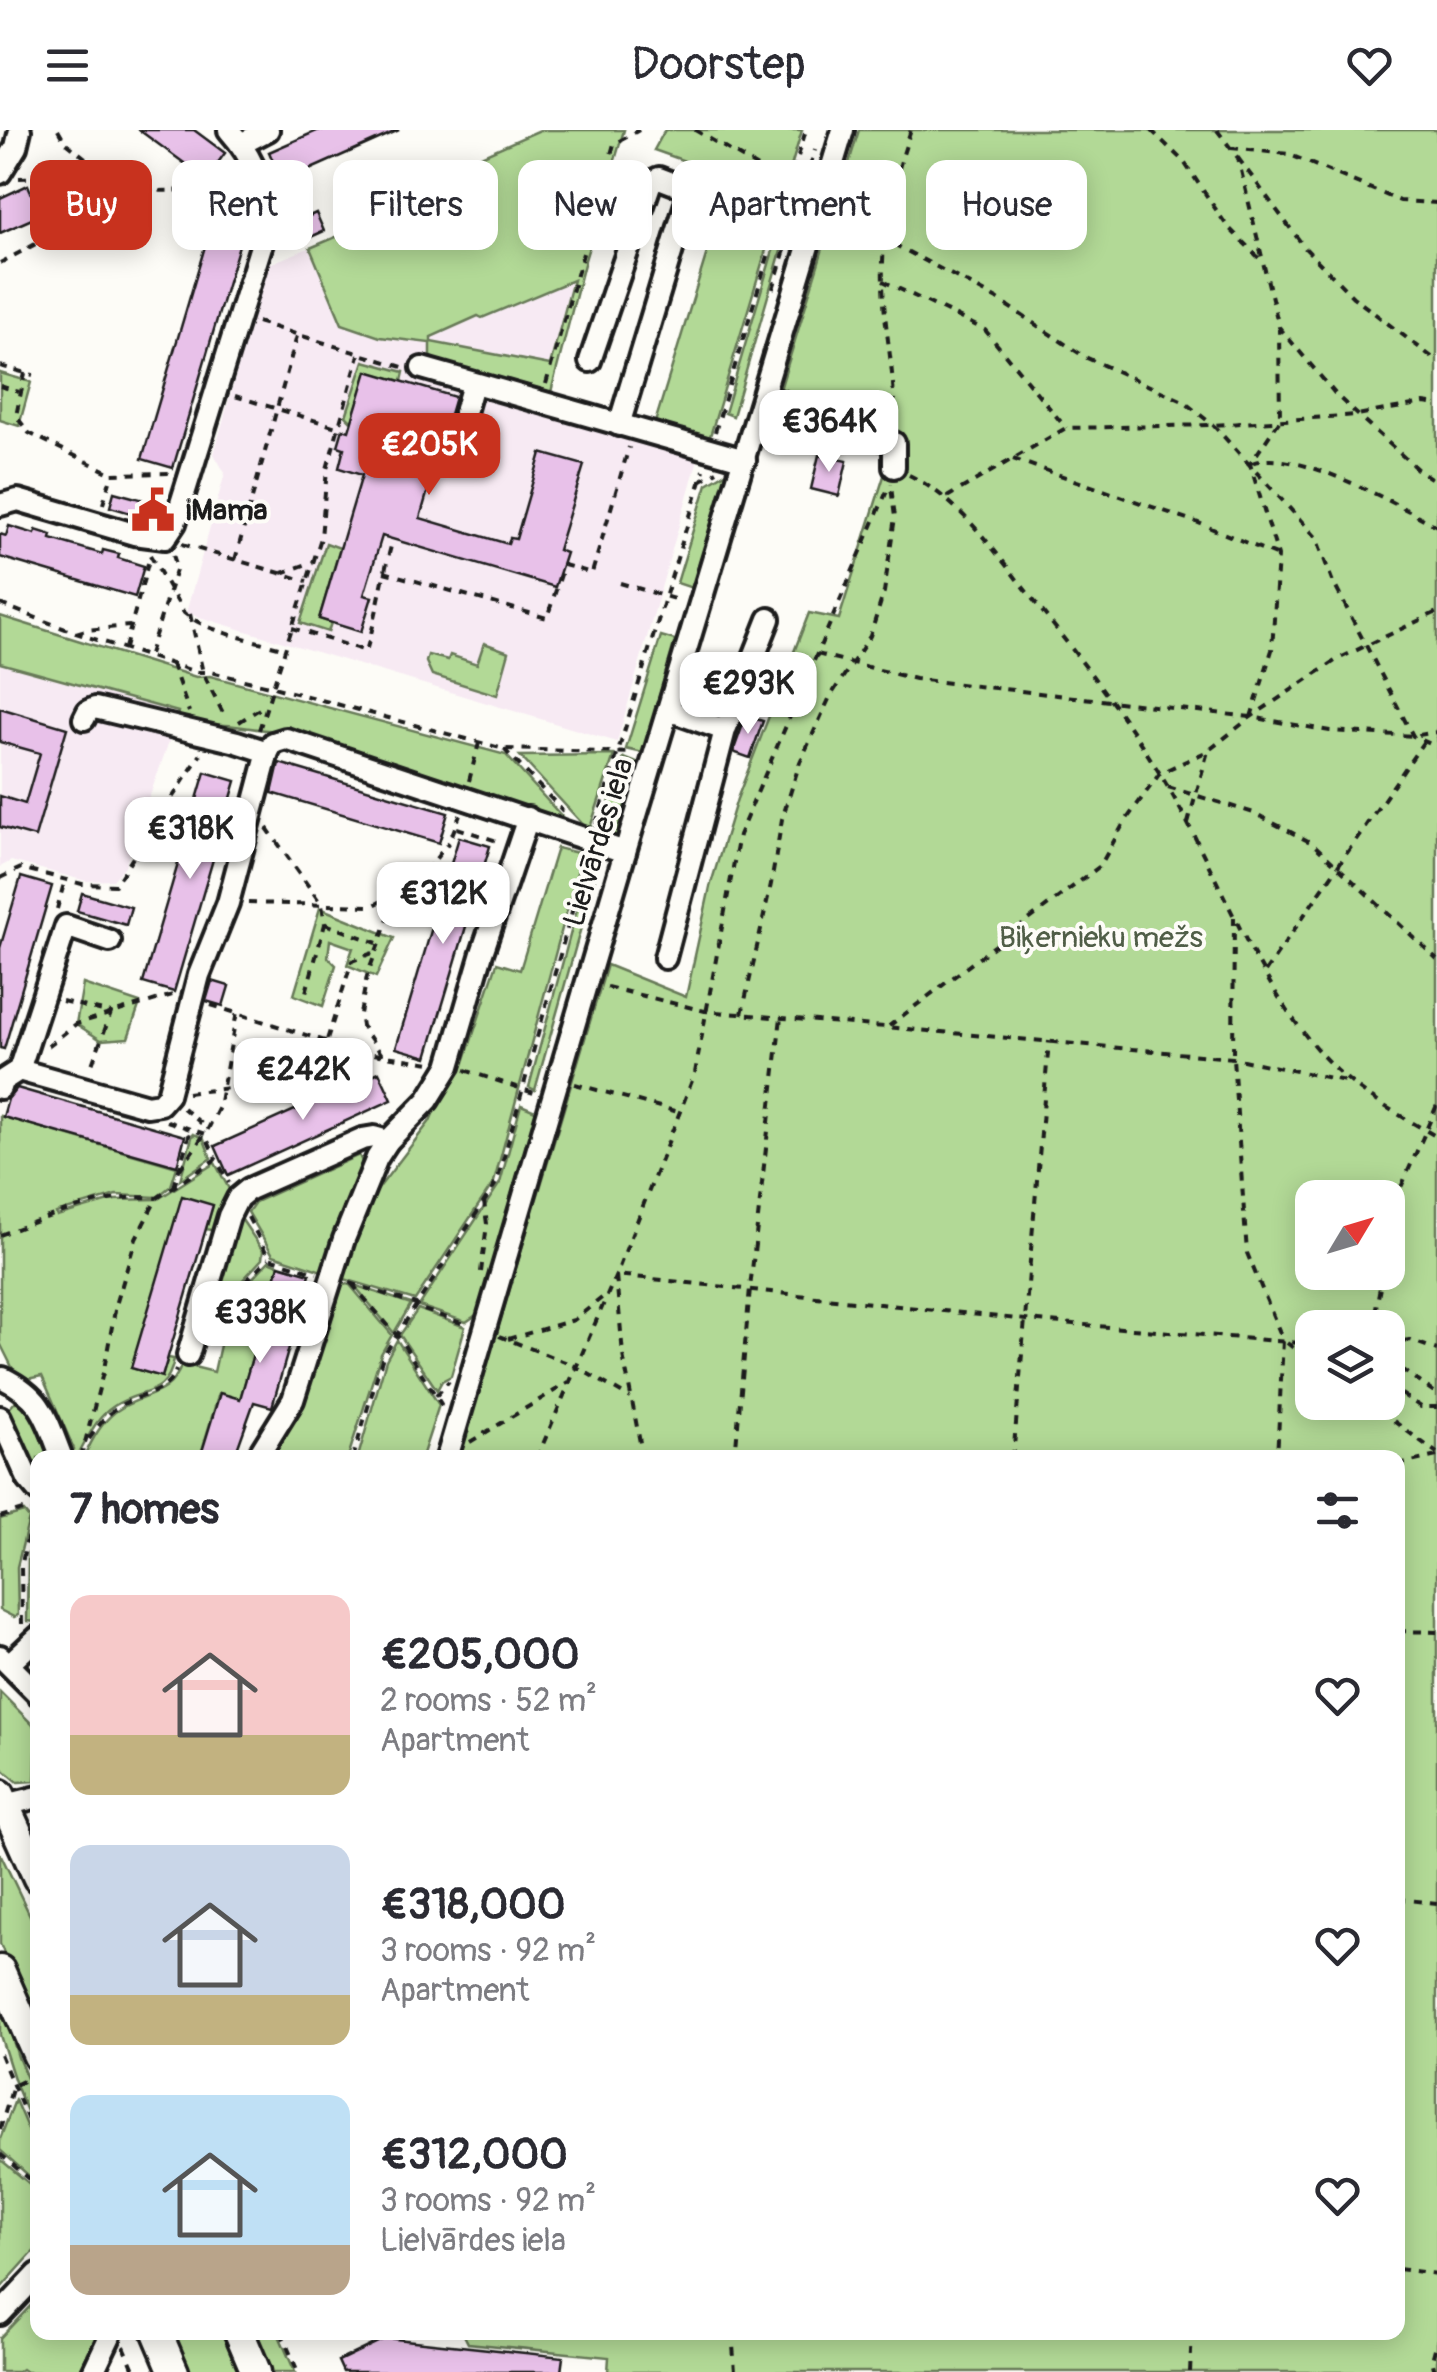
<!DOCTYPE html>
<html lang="en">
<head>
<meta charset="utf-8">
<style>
  body { margin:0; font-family:Pangolin,sans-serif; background:#f2f2f3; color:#2b2b33; height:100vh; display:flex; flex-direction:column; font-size:38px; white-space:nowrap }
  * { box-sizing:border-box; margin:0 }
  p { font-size:32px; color:#7c7c81 }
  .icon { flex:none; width:55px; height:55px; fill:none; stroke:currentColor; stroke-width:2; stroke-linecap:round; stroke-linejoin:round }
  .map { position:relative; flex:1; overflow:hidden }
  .sheet { position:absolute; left:30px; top:1320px; width:1375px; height:890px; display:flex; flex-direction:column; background:#fff; border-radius:20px; box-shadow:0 5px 25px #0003 }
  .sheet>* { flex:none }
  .hud { position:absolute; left:30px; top:30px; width:1378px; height:90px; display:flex; gap:20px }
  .needle { width:65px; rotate:52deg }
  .controls { position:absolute; left:1295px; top:1050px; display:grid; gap:20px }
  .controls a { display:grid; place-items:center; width:110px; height:110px; border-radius:20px; background:#fff; box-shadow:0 5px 25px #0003; font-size:50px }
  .price { position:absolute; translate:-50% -85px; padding:0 22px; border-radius:20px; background:#fff; color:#222; font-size:32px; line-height:65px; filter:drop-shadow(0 2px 5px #0008) }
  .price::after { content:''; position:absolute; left:50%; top:60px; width:30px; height:22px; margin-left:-15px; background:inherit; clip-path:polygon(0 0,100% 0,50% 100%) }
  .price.on { background:#c8321e; color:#fff }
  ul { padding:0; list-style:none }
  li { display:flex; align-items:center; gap:30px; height:250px; padding:0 40px }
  li span { display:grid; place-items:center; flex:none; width:280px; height:200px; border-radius:20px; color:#555 }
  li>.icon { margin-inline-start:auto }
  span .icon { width:120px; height:120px; fill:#fffc; stroke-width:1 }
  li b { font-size:42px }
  h2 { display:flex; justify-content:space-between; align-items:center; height:120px; padding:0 40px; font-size:42px }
  .pill { padding:0 35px; border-radius:20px; background:#fff; box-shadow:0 5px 25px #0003; font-size:35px; line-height:90px }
  .pill.on { background:#c8321e; color:#fff }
  header { display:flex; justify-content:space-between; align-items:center; height:130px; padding:0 40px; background:#fff; font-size:45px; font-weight:600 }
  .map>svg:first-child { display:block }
  .built { fill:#f7eaf3 }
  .green { fill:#b2d996; stroke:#677a59; stroke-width:2.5; fill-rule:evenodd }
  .building { fill:#e8c1e9; stroke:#1c1c1c; stroke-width:2.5 }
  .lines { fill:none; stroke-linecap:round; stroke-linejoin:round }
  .minor-casing { stroke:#1c1c1c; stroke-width:28 }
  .major-casing { stroke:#1c1c1c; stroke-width:35 }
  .path { stroke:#1c1c1c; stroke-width:4; stroke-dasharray:8 8; stroke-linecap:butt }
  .minor { stroke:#fdfcf7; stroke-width:20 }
  .major { stroke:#fdfcf7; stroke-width:28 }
  .labels { text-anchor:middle; stroke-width:8; stroke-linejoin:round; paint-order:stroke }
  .poi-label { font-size:30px; font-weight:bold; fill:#1c1c1c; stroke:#fdfcf7; text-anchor:start }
  .street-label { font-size:30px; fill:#1c1c1c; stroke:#fdfcf7 }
  .park-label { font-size:30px; fill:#505e47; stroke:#fdfcf7 }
</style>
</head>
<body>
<header><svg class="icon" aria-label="menu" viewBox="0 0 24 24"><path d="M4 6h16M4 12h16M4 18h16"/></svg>Doorstep<svg class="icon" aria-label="heart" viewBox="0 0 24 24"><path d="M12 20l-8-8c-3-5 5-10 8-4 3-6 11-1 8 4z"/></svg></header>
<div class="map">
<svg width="1437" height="2242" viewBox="0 0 1437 2242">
  <rect width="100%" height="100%" fill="#fdfcf7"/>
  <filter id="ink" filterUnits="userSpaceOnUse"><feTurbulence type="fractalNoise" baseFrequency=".01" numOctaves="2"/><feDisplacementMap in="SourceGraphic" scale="20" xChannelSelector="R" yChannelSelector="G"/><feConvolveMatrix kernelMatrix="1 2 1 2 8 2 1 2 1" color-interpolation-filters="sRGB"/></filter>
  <g filter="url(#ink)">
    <g class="built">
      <polygon points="540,0 624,0 585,130 545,285 698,329 617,612 186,483 225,343 214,324 267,132 272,133 343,104 337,89"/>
      <polygon points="0,533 179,583 125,736 113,750 86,751 11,731 0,737"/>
    </g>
    <g class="green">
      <path d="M540 0H624L585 130 551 262 433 229 430 226V213L380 207 342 194 310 118 343 104 337 89ZM573 150 550 235 431 212V207L478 186 482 188Z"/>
      <polygon points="665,0 802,0 708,313 654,296 730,47 654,20"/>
      <path d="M859 0H1437V2242H608L609 2227 468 2213 463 2203 1398 2202V1328H459L607 835 686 867 710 757 737 669 809 483 839 489 895 311 779 263ZM1312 1068H1388V1142H1312ZM1312 1198H1388V1272H1312Z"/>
      <polygon points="790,63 797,66 733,286 725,283"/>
      <polygon points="364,231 404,242 402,251 367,242 352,292 346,286"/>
      <polygon points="0,243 31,252 19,296 0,290"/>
      <polygon points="727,342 692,458 677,453 707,354"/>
      <polygon points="326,413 340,418 319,489 331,493 328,502 300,493"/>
      <path d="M0 486 196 547 210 546 506 625 564 689 283 600C262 602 246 596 225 595 209 594 193 594 176 592L178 582 0 533Z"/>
      <polygon points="661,506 675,510 643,623 626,619"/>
      <polygon points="484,513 509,522 497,565 432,545 426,532 428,525 448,530 450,525 477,534"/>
      <polygon points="614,625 589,701 520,626"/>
      <polygon points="624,628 637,633 615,709 599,704"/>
      <polygon points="557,718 582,724 494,1052 415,1170 341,1148 368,1072 430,991 443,960 461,941 497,833 520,840"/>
      <polygon points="586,746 595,748 535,960 529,957"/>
      <polygon points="320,778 394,808 376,847 347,835 353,818 330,810 328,827 336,835 323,876 294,865"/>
      <polygon points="83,854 140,873 128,908 101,910 76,894"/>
      <polygon points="521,975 540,983 479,1183 466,1192 419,1176 500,1053"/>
      <path d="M0 986 177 1037 171 1056 157 1067 116 1065 56 1083 57 1086 112 1070 158 1069 215 1033 229 1059 215 1101 206 1099 213 1075 131 1238 162 1247 168 1228 174 1229C167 1268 142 1258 114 1276 94 1289 88 1309 77 1327H70L68 1322 74 1319 42 1246 27 1249 16 1245 0 1213Z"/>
      <polygon points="193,1004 203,1007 211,1028 180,1050"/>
      <polygon points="359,1025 362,1032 322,1141 273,1125 248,1082 255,1072"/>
      <polygon points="240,1087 263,1121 262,1129 217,1178 213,1178"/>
      <path d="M269 1131 279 1135 240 1269 219 1263 200 1327 84 1328C91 1311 100 1294 115 1282 142 1262 169 1270 182 1234L214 1242 227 1184 221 1181Z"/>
      <polygon points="341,1152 350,1155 392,1205 381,1224 348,1327 269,1328 300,1278"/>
      <polygon points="354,1155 411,1174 394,1203"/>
      <polygon points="418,1179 465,1197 451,1246 442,1251 437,1260 400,1205"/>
      <polygon points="397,1210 439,1275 422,1327 358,1327 386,1230"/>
      <polygon points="26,1269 59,1327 38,1328 37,1353 7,1281 15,1272"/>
      <polygon points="24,1382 29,1388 17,1437 18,1485 14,1487 0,1480 0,1389"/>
      <polygon points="28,1423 37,1426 36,1492 27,1491"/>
      <polygon points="0,1562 37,1599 35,1651 18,1652 0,1637"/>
      <polygon points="0,1723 37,1800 37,1899 0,1814"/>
      <polygon points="0,1867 18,1927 37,1972 37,2005 16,1955 0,1905"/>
      <polygon points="15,1970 37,2021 37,2053 0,2020 0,2009"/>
      <polygon points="0,2029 38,2061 37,2118 0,2159"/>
      <polygon points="37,2169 38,2202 100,2203 86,2242 26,2242 22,2239 18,2242 0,2242 0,2208"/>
      <polygon points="169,2203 227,2203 244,2242 186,2242"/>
      <polygon points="255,2203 278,2203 295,2242 268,2242"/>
    </g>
    <g class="building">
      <polygon points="139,0 194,0 225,23 206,49"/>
      <polygon points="319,0 399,0 282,52 269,22"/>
      <polygon points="28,55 41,85 0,103 0,68"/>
      <polygon points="216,79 247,88 173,338 142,329"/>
      <polygon points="316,83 324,101 304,110 296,92"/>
      <polygon points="367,241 455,267 420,388 508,414 510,408 516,409 541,323 584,335 558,420 566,423 555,457 382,406 364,465 372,467 361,502 319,489 362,345 339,338 344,318 338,316 343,299 349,301"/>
      <polygon points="819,325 847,331 839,366 811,359"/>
      <polygon points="114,362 162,375 158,391 110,377"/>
      <polygon points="9,396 35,404 36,400 52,405 51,409 102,424 103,420 119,424 118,428 144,436 135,467 0,427 0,404 6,406"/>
      <polygon points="0,578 67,598 35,707 0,697 0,666 25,674 40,623 0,612"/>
      <polygon points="746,586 763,591 750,628 733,622"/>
      <polygon points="279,633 448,683 439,713 272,663"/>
      <polygon points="205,642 236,651 174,862 143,853"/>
      <polygon points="459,707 490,716 427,927 396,918"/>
      <polygon points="21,747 52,756 4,919 0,918 0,818"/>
      <polygon points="82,763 131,777 126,795 77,781"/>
      <polygon points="212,851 229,856 223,876 206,871"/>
      <polygon points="379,942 392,970 228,1045 215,1016"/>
      <polygon points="17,958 185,1006 177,1036 3,987 8,969"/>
      <polygon points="182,1066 213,1075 162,1247 131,1238"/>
      <polygon points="279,1135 310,1144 272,1277 254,1272 234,1328 200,1328 220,1263 240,1269"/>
      <polygon points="386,2208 563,2227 561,2242 343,2242 338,2231"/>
    </g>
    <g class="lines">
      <g class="minor-casing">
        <g id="minor">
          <polyline points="241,14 268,0"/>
          <polyline points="0,43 16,17 20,0"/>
          <polyline points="590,231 651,52 659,48 685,58 689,60 688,67 619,295"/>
          <polyline points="422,238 745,330"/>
          <polyline points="764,266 894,313 894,337"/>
          <polyline points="460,300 473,254"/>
          <path d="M0 375 18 370 134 404 165 408 175 393 266 100C267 61 255 29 229 0"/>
          <polyline points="668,580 725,600"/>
          <polyline points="84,589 88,581 95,578 237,612 268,622"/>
          <polyline points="665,828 725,600 769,489"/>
          <polyline points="19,940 147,976 160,974 168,965 199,845 228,773 268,622 273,613 286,609 625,722"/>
          <polyline points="0,958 2,951 19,940 66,796 110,811"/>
          <polyline points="188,1225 229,1086 238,1068 249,1059 362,1009 374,1007 388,1011"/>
          <path d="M3 1248C43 1268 46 1287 62 1328"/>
          <polyline points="0,1287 28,1349 38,1361"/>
          <polyline points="257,1328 293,1270 344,1109 377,1028 388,1011 428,970 449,936 482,823 528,688"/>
          <polyline points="447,1328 625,722 843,0"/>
          <polyline points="0,1526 38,1564"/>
          <polyline points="9,1534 38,1507"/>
          <polyline points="5,1675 38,1667"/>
          <polyline points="0,2184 38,2144"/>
          <polyline points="93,2242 110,2206"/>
        </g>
      </g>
      <g class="major-casing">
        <g id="major">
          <polyline points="0,1664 38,1748"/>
          <polyline points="0,1840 38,1926"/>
          <polyline points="157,2202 174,2242"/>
          <polyline points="239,2202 256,2242"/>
        </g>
      </g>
      <g class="path">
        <polyline points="58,0 65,12 119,54"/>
        <polyline points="695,0 803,64"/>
        <polyline points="1151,0 1184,32 1227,96 1263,132 1279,197 1337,266 1417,339 1437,352"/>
        <polyline points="1217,0 1238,28 1262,127"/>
        <polyline points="1231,18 1288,24 1400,71 1437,73"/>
        <polyline points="1238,28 1305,118 1353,167 1437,231"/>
        <polyline points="19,48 51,47 153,61"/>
        <polyline points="205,60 230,36"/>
        <polyline points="837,84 997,169 1085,227 1183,271 1213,295 1316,407 1332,450 1413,606 1437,617"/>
        <polyline points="38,112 51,87 55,47"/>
        <polyline points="0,133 43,110 94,92 153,61 205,60 247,69"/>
        <polyline points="883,151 985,200 1066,298"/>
        <polyline points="773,159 815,20"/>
        <polyline points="257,192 406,238"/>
        <polyline points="0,236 33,245"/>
        <polyline points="25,243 16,286 29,303 112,344"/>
        <polyline points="546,254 614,14 639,0"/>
        <polyline points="0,256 19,262"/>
        <polyline points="235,266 340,298"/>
        <path d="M894 293C896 245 884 201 883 153 881 101 894 49 911 0"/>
        <polyline points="715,302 806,0"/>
        <polyline points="1013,329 1196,392 1276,425"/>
        <path d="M1252 333C1294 316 1397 375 1437 396"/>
        <path d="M909 345C960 370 992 418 1027 462 1077 525 1129 590 1169 659 1223 752 1268 887 1353 954 1379 975 1409 990 1437 1007"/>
        <polyline points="700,351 717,341"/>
        <polyline points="947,367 1066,298 1213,295 1357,285 1424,273 1437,275"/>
        <polyline points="103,374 112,344 172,343"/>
        <polyline points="182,414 307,451"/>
        <path d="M150 425 184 483C211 504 253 509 285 519"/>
        <polyline points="235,430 297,206"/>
        <polyline points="384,442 547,488 564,435 592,443 629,317"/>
        <polyline points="282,443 313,432"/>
        <polyline points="620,453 681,471"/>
        <polyline points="0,474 76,503 196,542 211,542 273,557 504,619 634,623"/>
        <polyline points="190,484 203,543 226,589"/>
        <path d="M292 498 366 521C378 483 382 447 393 409"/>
        <polyline points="76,503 86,500 130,496"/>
        <polyline points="125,518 150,426"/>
        <polyline points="149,524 177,437 173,425"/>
        <polyline points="817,524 915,549 1251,587 1330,601 1413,606 1437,602"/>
        <polyline points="172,534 189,582"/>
        <polyline points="1251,587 1272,520 1278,426 1250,334 1280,290 1279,199"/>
        <polyline points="239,592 264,576"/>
        <polyline points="259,600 321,408 327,339 359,225"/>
        <polyline points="504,619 563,681"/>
        <polyline points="469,651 479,613"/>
        <polyline points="1168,657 1254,683 1312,713 1437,829"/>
        <polyline points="1188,693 1208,621"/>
        <polyline points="596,694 704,340"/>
        <polyline points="267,698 322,775 325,794 305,866"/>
        <polyline points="457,698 500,712"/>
        <polyline points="452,705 460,685"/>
        <polyline points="0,748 21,738 82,754 115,755 201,624"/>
        <polyline points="248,773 372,776 396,764 402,767"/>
        <polyline points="57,779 65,750"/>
        <polyline points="1234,787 1233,928 1247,1123 1283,1210 1277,1328"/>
        <polyline points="325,794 377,813"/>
        <polyline points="1265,842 1424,611"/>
        <polyline points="607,857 705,881 1233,928 1350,952"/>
        <polyline points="62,871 111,883 90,940"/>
        <polyline points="211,875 360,922"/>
        <polyline points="742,884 771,754 782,689 800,632 830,567 870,506 884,462 895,387 891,357"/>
        <polyline points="889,896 1100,736 1124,693 1160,643 1208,621 1251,587 1338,529 1437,482"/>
        <polyline points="48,916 76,894 176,864"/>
        <polyline points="382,925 362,896 360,884 367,846 388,789 449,712"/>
        <polyline points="307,934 327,910 352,831 375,822"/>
        <polyline points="465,940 537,964"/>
        <polyline points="575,954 682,983"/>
        <polyline points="187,963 229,958 307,934 361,922 431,933"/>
        <polyline points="183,978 208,999"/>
        <polyline points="167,991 205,1004 215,1027"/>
        <polyline points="180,1039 208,999 219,977 237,882"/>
        <polyline points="174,1057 191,999"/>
        <polyline points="248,1087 269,1128 317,1143"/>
        <path d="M0 1105C51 1086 102 1063 157 1068"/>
        <polyline points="1388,1119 1399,1062 1437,975"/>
        <polyline points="481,1142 487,1094 484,1072"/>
        <polyline points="350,1153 416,1174 418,1178 467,1195"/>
        <polyline points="352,1154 400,1209 441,1274 440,1279"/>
        <polyline points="223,1174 269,1128"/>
        <polyline points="1372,1198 1383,1142"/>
        <polyline points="499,1206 575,1236 630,1268"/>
        <polyline points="508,1209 574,1190 603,1167"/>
        <polyline points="1287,1213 1312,1232"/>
        <polyline points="1388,1213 1410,1210 1437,1220"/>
        <polyline points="1388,1230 1437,1264"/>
        <polyline points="1388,1255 1421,1277 1437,1277"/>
        <polyline points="436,1266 449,1251"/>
        <polyline points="1368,1272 1437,1323"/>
        <path d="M89 1309C99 1295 108 1282 123 1274 143 1263 168 1264 176 1240"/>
        <polyline points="470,1312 569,1252"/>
        <polyline points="81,1328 104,1239 116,1175 136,1108 157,1068 216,1029 229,1053"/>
        <polyline points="353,1328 383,1226 497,1052 587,727"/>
        <polyline points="537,1328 616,1145 695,943 739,705 890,354"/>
        <polyline points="643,1328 623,1225 616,1145 1026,1190 1312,1214"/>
        <polyline points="735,1328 750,1158 781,887"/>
        <polyline points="1013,1328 1049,911"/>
        <polyline points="1398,1335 1437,1326"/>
        <polyline points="0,1387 29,1378"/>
        <polyline points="22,1494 21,1438 33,1380"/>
        <polyline points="1398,1501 1437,1502"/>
        <polyline points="1398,1769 1437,1773"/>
        <polyline points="0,1924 38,2014"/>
        <polyline points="0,1999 13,1956 31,1947"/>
        <polyline points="0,2024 38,2056"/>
        <polyline points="1398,2139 1437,2144"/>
        <polyline points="281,2202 298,2242"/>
        <polyline points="732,2202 735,2242"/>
        <polyline points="885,2203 885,2202"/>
        <polyline points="124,2216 135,2242"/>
        <polyline points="1190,2242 1192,2202"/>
        <polyline points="1435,2242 1432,2230 1437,2211"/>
      </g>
      <use href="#minor" class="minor"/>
      <use href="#major" class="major"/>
    </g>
  </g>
  <defs>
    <g id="civic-bare" transform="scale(3.45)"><path d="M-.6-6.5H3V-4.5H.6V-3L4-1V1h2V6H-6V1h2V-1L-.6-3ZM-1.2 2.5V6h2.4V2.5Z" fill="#c8321e" stroke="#fdfcf7" stroke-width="2.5" paint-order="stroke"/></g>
  </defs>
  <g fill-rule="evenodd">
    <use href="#civic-bare" x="153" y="380"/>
  </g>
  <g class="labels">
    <g class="poi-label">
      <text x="186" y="390">iMama</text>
    </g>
    <g class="street-label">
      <text transform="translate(598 712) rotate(-73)" y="10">Lielvārdes iela</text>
    </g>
    <g class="park-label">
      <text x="1101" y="817">Biķernieku mežs</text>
    </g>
  </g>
</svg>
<div class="controls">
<a><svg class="needle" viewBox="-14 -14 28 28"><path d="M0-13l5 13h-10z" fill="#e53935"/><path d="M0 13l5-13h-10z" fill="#7c7c81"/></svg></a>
<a><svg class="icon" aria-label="layers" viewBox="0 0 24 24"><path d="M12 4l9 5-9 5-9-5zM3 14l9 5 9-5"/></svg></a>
</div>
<b class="price" style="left:829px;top:345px">€364K</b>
<b class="price on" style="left:429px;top:368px">€205K</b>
<b class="price" style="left:748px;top:607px">€293K</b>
<b class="price" style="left:190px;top:752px">€318K</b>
<b class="price" style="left:443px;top:817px">€312K</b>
<b class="price" style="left:303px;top:993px">€242K</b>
<b class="price" style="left:260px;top:1236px">€338K</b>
<div class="hud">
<a class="pill on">Buy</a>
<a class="pill">Rent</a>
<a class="pill">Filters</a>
<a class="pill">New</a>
<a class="pill">Apartment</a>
<a class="pill">House</a>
</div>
<section class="sheet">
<h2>7 homes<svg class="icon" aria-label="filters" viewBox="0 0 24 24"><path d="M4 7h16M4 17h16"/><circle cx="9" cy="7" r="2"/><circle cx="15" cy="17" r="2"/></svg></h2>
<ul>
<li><span style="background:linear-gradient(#f6c9c9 70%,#c2b280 0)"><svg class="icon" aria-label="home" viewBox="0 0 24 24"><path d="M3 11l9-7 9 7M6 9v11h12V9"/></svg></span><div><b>€205,000</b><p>2 rooms · 52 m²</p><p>Apartment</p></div><svg class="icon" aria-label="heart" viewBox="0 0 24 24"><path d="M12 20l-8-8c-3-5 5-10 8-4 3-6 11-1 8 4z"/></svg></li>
<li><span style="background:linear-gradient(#c9d6e8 75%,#c2b280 0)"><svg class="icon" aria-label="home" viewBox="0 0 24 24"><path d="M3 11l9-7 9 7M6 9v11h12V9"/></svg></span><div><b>€318,000</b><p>3 rooms · 92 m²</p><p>Apartment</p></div><svg class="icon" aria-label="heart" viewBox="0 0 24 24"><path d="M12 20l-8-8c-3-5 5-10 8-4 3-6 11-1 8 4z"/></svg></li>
<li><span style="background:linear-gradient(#bfe0f5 75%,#b9a48a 0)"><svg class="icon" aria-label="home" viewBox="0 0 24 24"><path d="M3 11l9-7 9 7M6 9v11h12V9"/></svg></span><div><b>€312,000</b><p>3 rooms · 92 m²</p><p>Lielvārdes iela</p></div><svg class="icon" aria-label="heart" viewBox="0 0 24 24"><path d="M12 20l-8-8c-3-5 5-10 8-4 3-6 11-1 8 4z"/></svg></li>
</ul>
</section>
</div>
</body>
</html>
